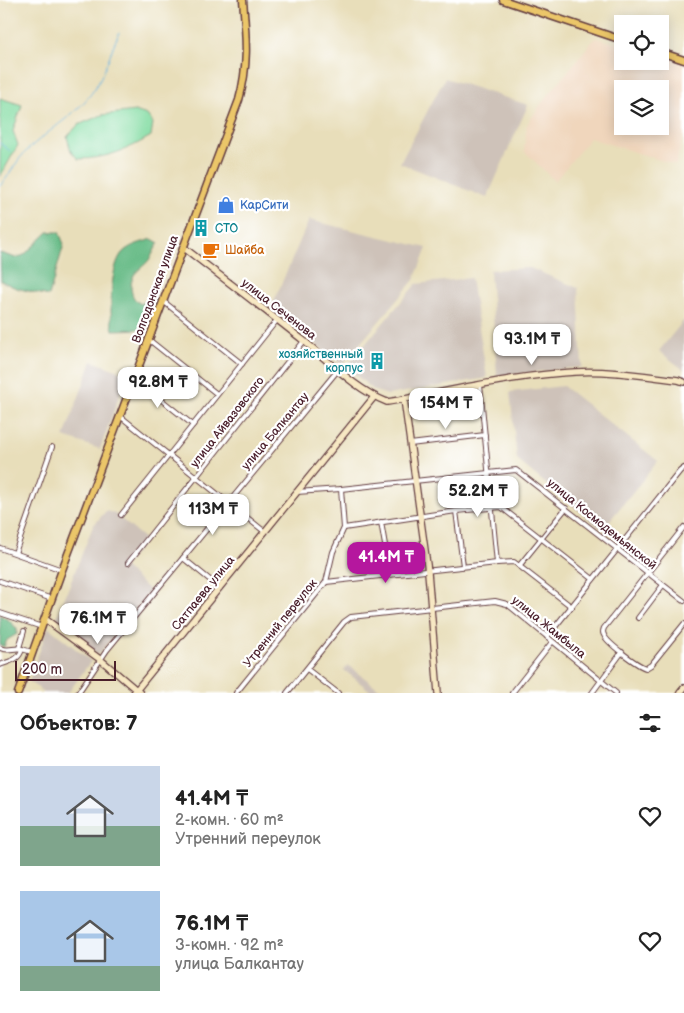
<!DOCTYPE html>
<html lang="ru">
<head>
<meta charset="utf-8">
<style>
  body { margin:0; font-family:"Balsamiq Sans",sans-serif; background:#f6f6f6; color:#222; height:100vh; display:flex; flex-direction:column; font-size:19px; white-space:nowrap }
  * { box-sizing:border-box; margin:0 }
  p { font-size:16px; color:#767676 }
  .icon { flex:none; width:28px; height:28px; fill:none; stroke:currentColor; stroke-width:2; stroke-linecap:round; stroke-linejoin:round }
  .map { position:relative; height:693px; overflow:hidden }
  .details { display:flex; flex-direction:column; background:#fff; flex:1 }
  .details>* { flex:none }
  .buttons { position:absolute; left:614px; top:15px; display:grid; gap:10px }
  .buttons a { display:grid; place-items:center; width:55px; height:55px; border-radius:0px; background:#fff; box-shadow:0 2px 12px #0003; font-size:25px }
  .scale { position:absolute; left:15px; bottom:12px; width:101px; box-sizing:border-box; padding-left:5px; border:2px solid #4a1f2b; border-top:0; font-size:14px; line-height:18px; white-space:nowrap; color:#4a1f2b; -webkit-text-stroke:4px #fff; paint-order:stroke }
  .price { position:absolute; translate:-50% -42px; padding:0 11px; border-radius:10px; background:#fff; color:#222; font-size:16px; line-height:32px; filter:drop-shadow(0 1px 2px #0008) }
  .price::after { content:''; position:absolute; left:50%; top:30px; width:15px; height:11px; margin-left:-8px; background:inherit; clip-path:polygon(0 0,100% 0,50% 100%) }
  .price.current { background:#b5179e; color:#fff }
  ul { padding:0; list-style:none }
  li { display:flex; align-items:center; gap:15px; height:125px; padding:0 20px }
  li span { display:grid; place-items:center; flex:none; width:140px; height:100px; border-radius:0px; color:#555 }
  li>.icon { margin-inline-start:auto }
  span .icon { width:60px; height:60px; fill:#fffc; stroke-width:1 }
  li b { font-size:21px }
  h2 { display:flex; justify-content:space-between; align-items:center; height:60px; padding:0 20px; font-size:21px }
  .map>svg:first-child { display:block }
  .built { fill:#f0d6bc; fill-rule:evenodd }
  .industrial { fill:#cec2b9 }
  .green { fill:#82dca2; stroke:#667e66 }
  .forest { fill:#69bc88; stroke:#5a6e5a }
  .lines { fill:none; stroke-linecap:round; stroke-linejoin:round }
  .stream { stroke:#67b3e0; stroke-width:1 }
  .street-casing { stroke:#623c40; stroke-width:6 }
  .secondary-casing { stroke:#623c40; stroke-width:8 }
  .primary-casing { stroke:#623c40; stroke-width:9 }
  .street { stroke:#fff; stroke-width:4 }
  .secondary { stroke:#f7e8c3; stroke-width:5.5 }
  .primary { stroke:#ebc669; stroke-width:6 }
  .labels { text-anchor:middle; stroke-width:4.5; stroke-linejoin:round; paint-order:stroke }
  .shop-label { font-size:12px; fill:#366cbe; stroke:#fff; text-anchor:start }
  .culture-label { font-size:12px; fill:#0d838f; stroke:#fff; text-anchor:start }
  .food-label { font-size:12px; fill:#c56008; stroke:#fff; text-anchor:start }
  .street-label { font-size:12px; fill:#4a1f2b; stroke:#fff }
</style>
</head>
<body>
<div class="map">
<svg width="684" height="693" viewBox="0 0 684 693">
  <rect width="100%" height="100%" fill="#fff"/>
  <filter id="ink" filterUnits="userSpaceOnUse"><feTurbulence type="fractalNoise" baseFrequency=".02" numOctaves="2"/><feDisplacementMap in="SourceGraphic" scale="10" xChannelSelector="R" yChannelSelector="G"/><feConvolveMatrix kernelMatrix="1 2 1 2 8 2 1 2 1" color-interpolation-filters="sRGB"/></filter>
  <filter id="wash" filterUnits="userSpaceOnUse"><feTurbulence type="fractalNoise" baseFrequency=".0096" numOctaves="4" result="noise"/><feDisplacementMap in="SourceGraphic" scale="20" xChannelSelector="R" yChannelSelector="G"/><feGaussianBlur stdDeviation="1.12" result="paint"/><feColorMatrix in="noise" values="0 0 0 0 0 0 0 0 0 0 0 0 0 0 0 0 0 1.4 0 .05"/><feComposite in="paint" operator="in"/></filter>
  <g filter="url(#wash)">
    <rect width="100%" height="100%" fill="#e8deba"/>
    <path class="built" d="M595 38 622 45V61H660V55L684 62V133L676 165 590 138 555 181 524 151 527 125 541 104ZM622 89H660V126H622Z"/>
    <g class="industrial">
      <polygon points="445,78 528,105 487,198 400,163"/>
      <polygon points="309,220 427,248 414,280 342,365 271,308"/>
      <polygon points="530,268 578,288 582,367 497,376 490,270"/>
      <polygon points="471,278 487,378 388,395 375,391 346,367 416,284"/>
      <polygon points="684,320 684,370 659,351"/>
      <polygon points="92,361 127,374 100,449 64,437"/>
      <polygon points="563,386 658,461 602,530 517,460 510,392"/>
      <polygon points="106,511 114,513 146,540 124,567 150,591 98,655 55,622 93,526"/>
      <polygon points="48,627 91,661 68,693 45,693 29,681"/>
      <polygon points="348,665 384,693 373,693 344,670"/>
    </g>
    <g class="green">
      <polygon points="0,98 22,105 13,131 18,145 0,177"/>
      <path d="M135 111 147 115 153 123 151 136C128 150 105 159 78 159L71 151 67 137 78 125 102 115Z"/>
    </g>
    <g class="forest">
      <polygon points="48,232 59,232 64,244 49,296 16,288 1,281 0,253 16,258 24,255"/>
      <path d="M152 239 159 243C155 248 153 254 149 260 140 271 131 271 131 288 132 296 134 300 141 304L150 298H156L152 320 145 329 113 330C109 313 110 265 123 252 130 245 143 242 152 239Z"/>
      <polygon points="0,615 10,621 17,629 17,634 7,640 4,647 0,645"/>
    </g>
    <g class="lines">
      <g class="stream">
        <polyline points="0,143 10,151"/>
        <path d="M0 186C8 178 13 167 20 158 43 131 81 115 98 83 107 67 111 49 119 33"/>
      </g>
    </g>
  </g>
  <g filter="url(#ink)">
    <g class="lines">
      <g class="street-casing">
        <g id="street">
          <polyline points="163,301 242,364"/>
          <polyline points="148,339 217,394"/>
          <polyline points="134,378 193,425"/>
          <polyline points="480,385 497,563"/>
          <polyline points="120,416 265,532"/>
          <polyline points="410,444 485,435"/>
          <polyline points="296,492 341,489 516,470 684,601"/>
          <polyline points="456,511 463,566"/>
          <polyline points="121,515 277,320"/>
          <polyline points="381,522 390,574"/>
          <path d="M684 527 604 628C603 631 602 632 604 635 607 643 638 666 646 668L651 665 684 624"/>
          <polyline points="344,528 456,511 501,507 593,579"/>
          <polyline points="0,548 62,570"/>
          <polyline points="15,553 52,447"/>
          <polyline points="183,558 220,588"/>
          <polyline points="128,563 304,341"/>
          <polyline points="519,566 566,508"/>
          <polyline points="0,581 52,599"/>
          <polyline points="326,582 333,552 344,528 341,489"/>
          <polyline points="0,613 42,627"/>
          <polyline points="638,618 663,585"/>
          <polyline points="547,637 680,471 684,468"/>
          <path d="M0 648C9 652 14 647 22 649"/>
          <polyline points="19,648 24,631"/>
          <path d="M0 665C9 661 19 661 22 649L32 652"/>
          <polyline points="307,669 338,693"/>
          <polyline points="78,693 107,650 338,370"/>
          <polyline points="236,693 326,582 497,563 514,562 572,607"/>
          <polyline points="287,693 344,622 351,617 495,601 507,604 616,693"/>
          <polyline points="512,693 552,642"/>
          <polyline points="592,693 622,652"/>
        </g>
      </g>
      <g class="secondary-casing">
        <g id="secondary">
          <path d="M183 247C223 278 264 309 304 341 330 362 355 389 387 402 449 392 512 375 575 372 609 370 644 376 678 380L684 382"/>
          <polyline points="404,399 428,572 438,693"/>
          <polyline points="45,619 101,660 140,693"/>
          <polyline points="134,693 374,397"/>
          <polyline points="680,693 684,688"/>
        </g>
      </g>
      <g class="primary-casing">
        <g id="primary">
          <polyline points="503,0 622,40"/>
          <polyline points="660,52 684,60"/>
          <path d="M18 693 62 570 239 100C249 64 246 36 243 0"/>
        </g>
      </g>
      <use href="#street" class="street"/>
      <use href="#secondary" class="secondary"/>
      <use href="#primary" class="primary"/>
    </g>
  </g>
  <defs>
    <g id="shop-bare" transform="scale(1.35)"><path d="M-5-2.5h2.3a2.7 3.5 0 0 1 5.4 0H5L5.5 6h-11ZM-1.5-2.5h3a1.5 2.3 0 0 0-3 0Z" fill="#3f7fe0" stroke="#fff" stroke-width="2.5" paint-order="stroke"/></g>
    <g id="building-bare" transform="scale(1.35)"><path d="M-4-6H4V6H1V3H-1V6H-4ZM-2.5-4.3h1.7v1.8h-1.7ZM.8-4.3h1.7v1.8H.8ZM-2.5-1h1.7V.8h-1.7ZM.8-1h1.7V.8H.8Z" fill="#0f9aa8" stroke="#fff" stroke-width="2.5" paint-order="stroke"/></g>
    <g id="cafe-bare" transform="scale(1.35)"><path d="M-5.5-4.5H6V0H3Q3 3.5 0 3.5H-2.5Q-5.5 3.5-5.5 0ZM3-3.2v2h1.7v-2ZM-6 4.5H4V6H-6Z" fill="#e8710a" stroke="#fff" stroke-width="2.5" paint-order="stroke"/></g>
  </defs>
  <g fill-rule="evenodd">
    <use href="#shop-bare" x="226" y="205"/>
    <use href="#building-bare" x="201" y="228"/>
    <use href="#cafe-bare" x="211" y="250"/>
    <use href="#building-bare" x="377" y="361"/>
  </g>
  <g class="labels">
    <g class="shop-label">
      <text x="240" y="209">КарСити</text>
    </g>
    <g class="culture-label">
      <text x="215" y="232">СТО</text>
      <text x="363" y="358" text-anchor="end">хозяйственный<tspan x="363" dy="14">корпус</tspan></text>
    </g>
    <g class="food-label">
      <text x="225" y="254">Шайба</text>
    </g>
    <g class="street-label">
      <text transform="translate(155 289) rotate(-70)" y="4">Волгодонская улица</text>
      <text transform="translate(279 309) rotate(38)" y="4">улица Сеченова</text>
      <text transform="translate(227 422) rotate(-52)" y="4">улица Айвазовского</text>
      <text transform="translate(275 431) rotate(-50)" y="4">улица Балкантау</text>
      <text transform="translate(602 524) rotate(39)" y="4">улица Космодемьянской</text>
      <text transform="translate(203 593) rotate(-51)" y="4">Сатпаева улица</text>
      <text transform="translate(280 623) rotate(-51)" y="4">Утренний переулок</text>
      <text transform="translate(549 627) rotate(39)" y="4">улица Жамбыла</text>
    </g>
  </g>
</svg>
<div class="buttons">
<a><svg class="icon" aria-label="locate" viewBox="0 0 24 24"><circle cx="12" cy="12" r="6"/><path d="M12 2v4M12 18v4M2 12h4M18 12h4"/></svg></a>
<a><svg class="icon" aria-label="layers" viewBox="0 0 24 24"><path d="M12 4l9 5-9 5-9-5zM3 14l9 5 9-5"/></svg></a>
</div>
<div class="scale">200 m</div>
<b class="price" style="left:532px;top:366px">93.1M ₸</b>
<b class="price" style="left:158px;top:409px">92.8M ₸</b>
<b class="price" style="left:446px;top:430px">154M ₸</b>
<b class="price" style="left:478px;top:518px">52.2M ₸</b>
<b class="price" style="left:213px;top:536px">113M ₸</b>
<b class="price current" style="left:386px;top:584px">41.4M ₸</b>
<b class="price" style="left:98px;top:645px">76.1M ₸</b>
</div>
<section class="details">
<h2>Объектов: 7<svg class="icon" aria-label="filters" viewBox="0 0 24 24"><path d="M4 7h16M4 17h16"/><circle cx="9" cy="7" r="2"/><circle cx="15" cy="17" r="2"/></svg></h2>
<ul>
<li><span style="background:linear-gradient(#c9d6e8 60%,#7fa58c 0)"><svg class="icon" aria-label="home" viewBox="0 0 24 24"><path d="M3 11l9-7 9 7M6 9v11h12V9"/></svg></span><div><b>41.4M ₸</b><p>2-комн. · 60 m²</p><p>Утренний переулок</p></div><svg class="icon" aria-label="heart" viewBox="0 0 24 24"><path d="M12 20l-8-8c-3-5 5-10 8-4 3-6 11-1 8 4z"/></svg></li>
<li><span style="background:linear-gradient(#a9c7e8 75%,#7fa58c 0)"><svg class="icon" aria-label="home" viewBox="0 0 24 24"><path d="M3 11l9-7 9 7M6 9v11h12V9"/></svg></span><div><b>76.1M ₸</b><p>3-комн. · 92 m²</p><p>улица Балкантау</p></div><svg class="icon" aria-label="heart" viewBox="0 0 24 24"><path d="M12 20l-8-8c-3-5 5-10 8-4 3-6 11-1 8 4z"/></svg></li>
</ul>
</section>
</body>
</html>
